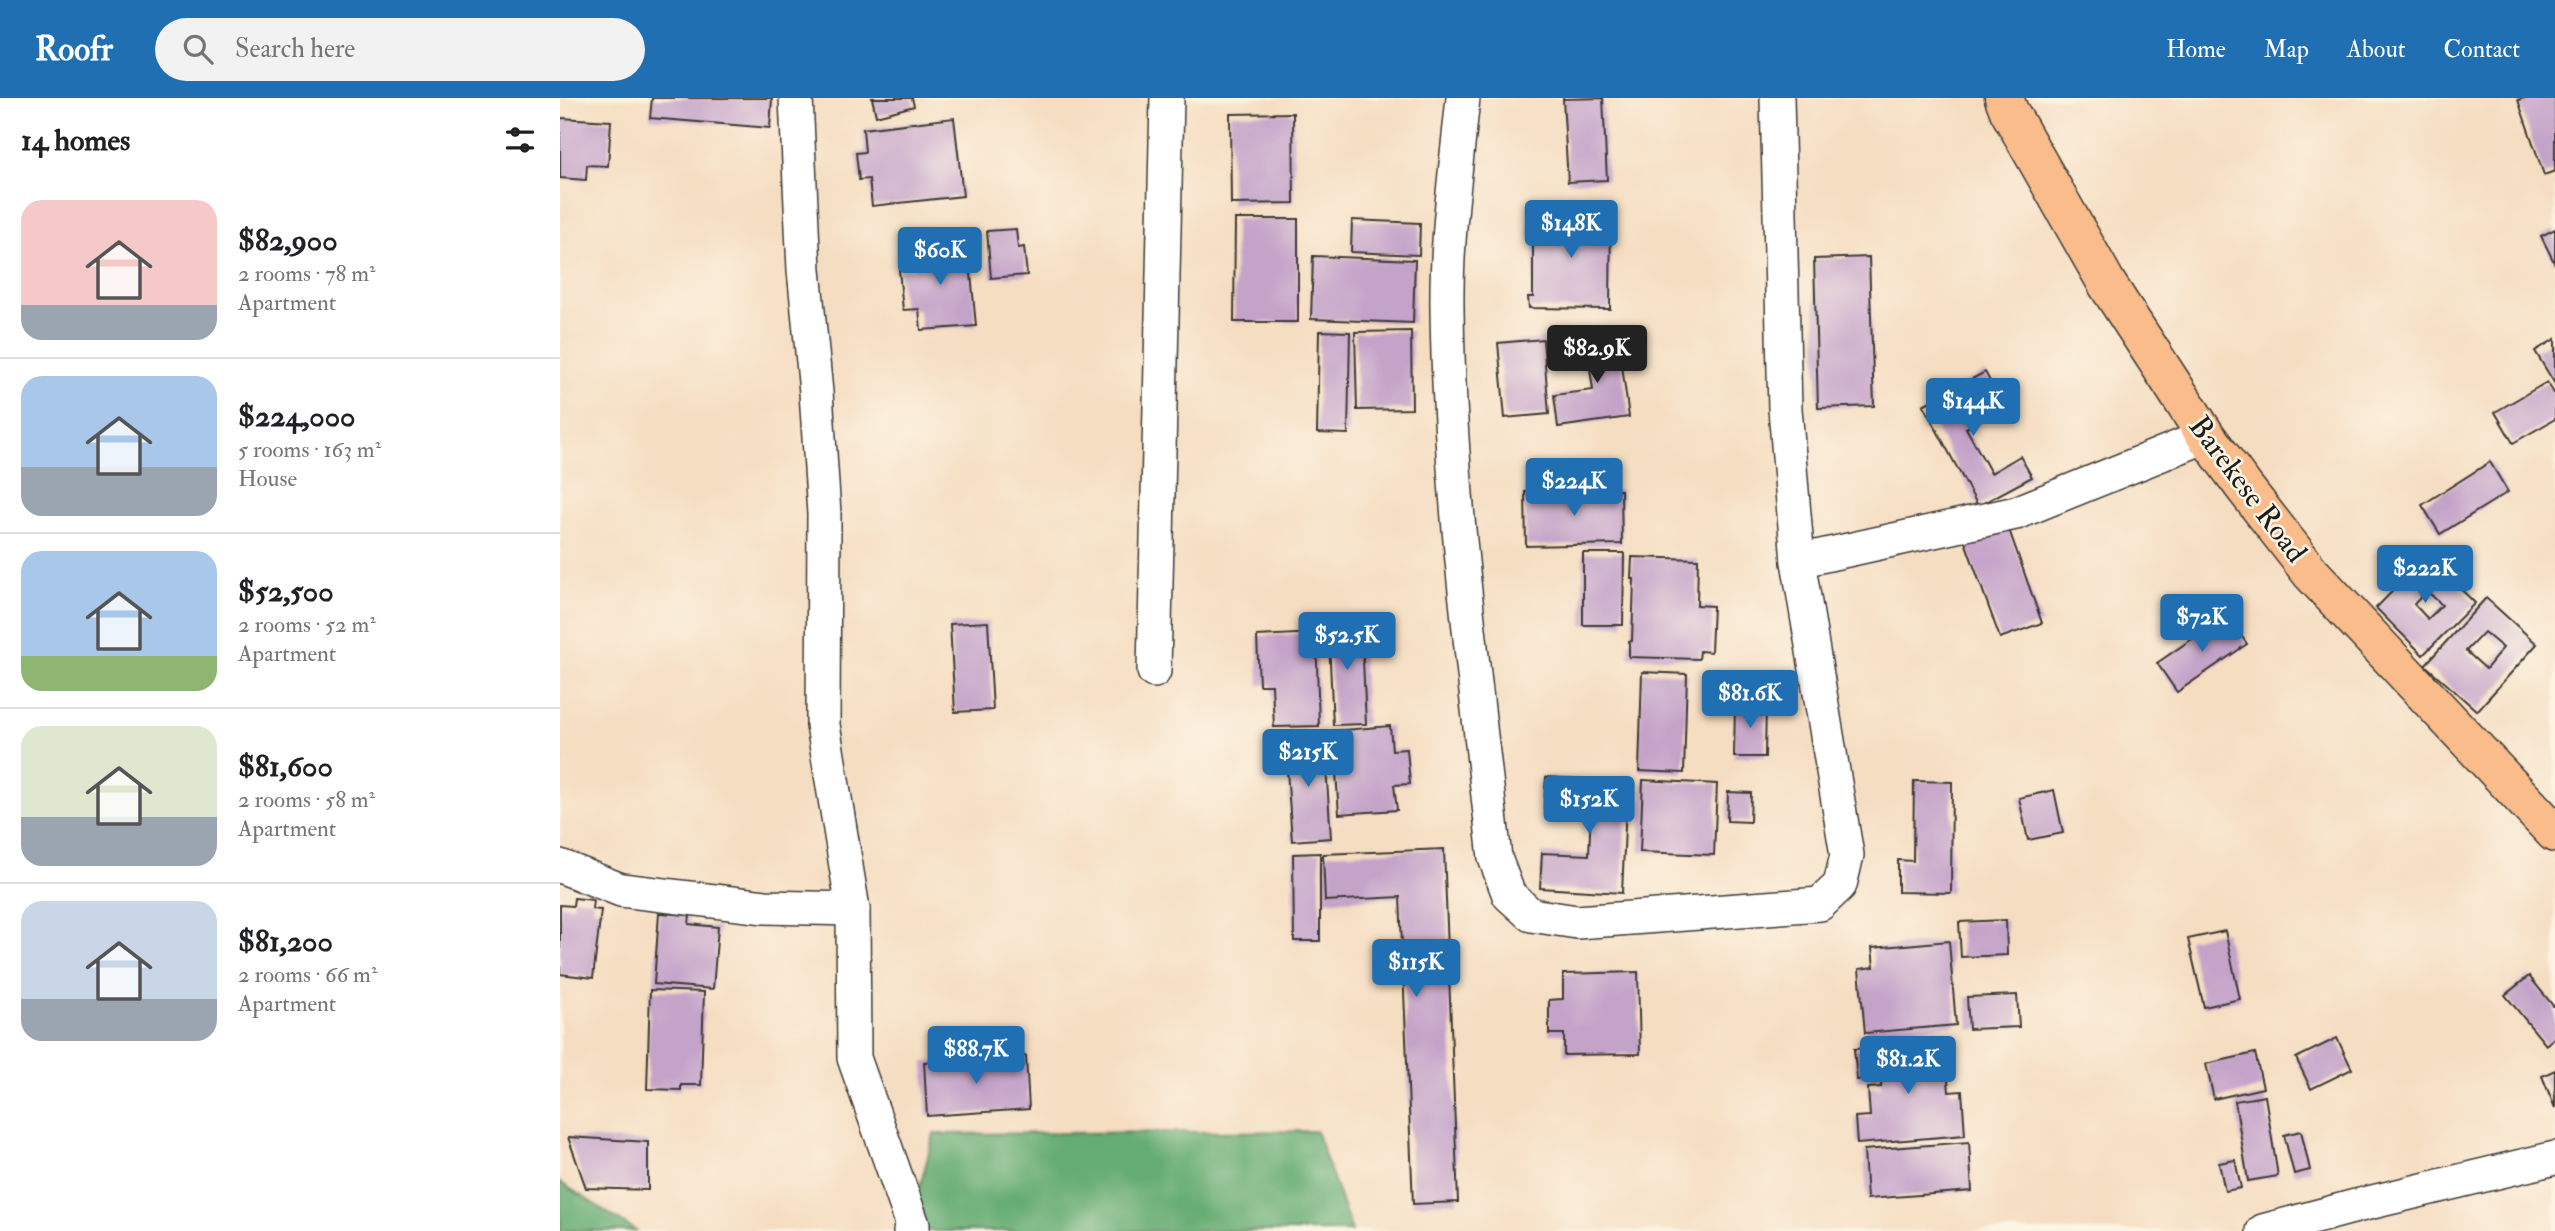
<!DOCTYPE html>
<html lang="en">
<head>
<meta charset="utf-8">
<style>
  body { margin:0; font-family:"IM FELL Double Pica",serif; background:#f2f2f2; color:#202124; height:100vh; display:flex; flex-direction:column; font-size:26px; white-space:nowrap }
  * { box-sizing:border-box; margin:0 }
  p { font-size:23px; color:#757577 }
  .icon { flex:none; width:38px; height:38px; fill:none; stroke:currentColor; stroke-width:2; stroke-linecap:round; stroke-linejoin:round }
  .map { position:relative; flex:1; overflow:hidden }
  .panel { display:flex; flex-direction:column; background:#fff; width:560px }
  .panel>* { flex:none }
  .price { position:absolute; translate:-50% -60px; padding:0 16px; border-radius:7px; background:#1f6fb2; color:#fff; font-size:23px; line-height:46px; filter:drop-shadow(0 2px 4px #0008) }
  .price::after { content:''; position:absolute; left:50%; top:42px; width:21px; height:16px; margin-left:-10px; background:inherit; clip-path:polygon(0 0,100% 0,50% 100%) }
  .price.selected { background:#222; color:#fff }
  ul { padding:0; list-style:none }
  li { display:flex; align-items:center; gap:21px; height:175px; padding:0 21px }
  li+li { border-top:2px solid #e0e0e0 }
  li span { display:grid; place-items:center; flex:none; width:196px; height:140px; border-radius:21px; color:#555 }
  li>.icon { margin-inline-start:auto }
  span .icon { width:84px; height:84px; fill:#fffc; stroke-width:1 }
  li b { font-size:30px }
  h2 { display:flex; justify-content:space-between; align-items:center; height:84px; padding:0 21px; font-size:30px }
  header { display:flex; align-items:center; gap:42px; box-sizing:border-box; height:98px; padding:0 35px; background:#1f6fb2; color:#fff }
  header strong { font-size:33px }
  nav { display:flex; gap:38px; margin-inline-start:auto; font-size:24px }
  .search { width:490px; height:63px; background:#f2f2f2; display:flex; align-items:center; gap:18px; box-sizing:border-box; padding:0 24px; border-radius:38px; color:#757577; font-size:26px }
  main { display:flex; flex:1; min-height:0 }
  .map>svg:first-child { display:block }
  .forest { fill:#65ac72; stroke:#406447; stroke-width:2 }
  .building { fill:#c4a3c9; fill-rule:evenodd }
  .lines { fill:none; stroke-linecap:round; stroke-linejoin:round }
  .minor-casing { stroke:#3d3935; stroke-width:36 }
  .major-casing { stroke:#3d3935; stroke-width:41 }
  .minor { stroke:#fff; stroke-width:33 }
  .major { stroke:#f9bc8a; stroke-width:38 }
  .labels { text-anchor:middle; stroke-width:5; stroke-linejoin:round; paint-order:stroke }
  .street-label { font-size:30px; fill:#1c1c1c; stroke:#fcf5e5 }
</style>
</head>
<body>
<header>
<strong>Roofr</strong>
<div class="search"><svg class="icon" aria-label="search" viewBox="0 0 24 24"><circle cx="10" cy="10" r="6"/><path d="M15 15l6 6"/></svg>Search here</div>
<nav><a>Home</a><a>Map</a><a>About</a><a>Contact</a></nav>
</header>
<main>
<section class="panel">
<h2>14 homes<svg class="icon" aria-label="filters" viewBox="0 0 24 24"><path d="M4 7h16M4 17h16"/><circle cx="9" cy="7" r="2"/><circle cx="15" cy="17" r="2"/></svg></h2>
<ul>
<li><span style="background:linear-gradient(#f6c9c9 75%,#9aa5b1 0)"><svg class="icon" aria-label="home" viewBox="0 0 24 24"><path d="M3 11l9-7 9 7M6 9v11h12V9"/></svg></span><div><b>$82,900</b><p>2 rooms · 78 m²</p><p>Apartment</p></div></li>
<li><span style="background:linear-gradient(#a9c7e8 65%,#9aa5b1 0)"><svg class="icon" aria-label="home" viewBox="0 0 24 24"><path d="M3 11l9-7 9 7M6 9v11h12V9"/></svg></span><div><b>$224,000</b><p>5 rooms · 163 m²</p><p>House</p></div></li>
<li><span style="background:linear-gradient(#a9c7e8 75%,#8fb573 0)"><svg class="icon" aria-label="home" viewBox="0 0 24 24"><path d="M3 11l9-7 9 7M6 9v11h12V9"/></svg></span><div><b>$52,500</b><p>2 rooms · 52 m²</p><p>Apartment</p></div></li>
<li><span style="background:linear-gradient(#dfe7d0 65%,#9aa5b1 0)"><svg class="icon" aria-label="home" viewBox="0 0 24 24"><path d="M3 11l9-7 9 7M6 9v11h12V9"/></svg></span><div><b>$81,600</b><p>2 rooms · 58 m²</p><p>Apartment</p></div></li>
<li><span style="background:linear-gradient(#c9d6e8 70%,#9aa5b1 0)"><svg class="icon" aria-label="home" viewBox="0 0 24 24"><path d="M3 11l9-7 9 7M6 9v11h12V9"/></svg></span><div><b>$81,200</b><p>2 rooms · 66 m²</p><p>Apartment</p></div></li>
</ul>
</section>
<div class="map">
<svg width="1995" height="1133" viewBox="0 0 1995 1133">
  <rect width="100%" height="100%" fill="#fcf5e5"/>
  <filter id="ink" filterUnits="userSpaceOnUse"><feTurbulence type="fractalNoise" baseFrequency=".0143" numOctaves="2"/><feDisplacementMap in="SourceGraphic" scale="14" xChannelSelector="R" yChannelSelector="G"/><feConvolveMatrix kernelMatrix="1 2 1 2 8 2 1 2 1" color-interpolation-filters="sRGB"/></filter>
  <filter id="wash" filterUnits="userSpaceOnUse"><feTurbulence type="fractalNoise" baseFrequency=".00686" numOctaves="4" result="noise"/><feDisplacementMap in="SourceGraphic" scale="28" xChannelSelector="R" yChannelSelector="G"/><feGaussianBlur stdDeviation="1.57" result="paint"/><feColorMatrix in="noise" values="0 0 0 0 0 0 0 0 0 0 0 0 0 0 0 0 0 1.4 0 .05"/><feComposite in="paint" operator="in"/></filter>
  <g filter="url(#wash)">
    <rect width="100%" height="100%" fill="#f5ddc1"/>
    <g class="forest">
      <polygon points="756,1033 792,1133 348,1133 374,1036"/>
      <polygon points="0,1084 76,1133 0,1133"/>
    </g>
    <g id="blocks">
      <g class="building">
        <polygon points="92,0 212,0 210,30 90,20"/>
        <polygon points="312,0 352,0 354,8 316,18"/>
        <polygon points="1043,0 1047,82 1008,84 1003,1"/>
        <polygon points="1964,0 1995,0 1995,73 1984,77 1958,2"/>
        <polygon points="733,15 734,105 671,106 670,16"/>
        <polygon points="0,20 51,23 48,68 27,67 26,82 0,80"/>
        <polygon points="394,20 403,98 312,108 309,81 299,82 296,55 305,54 303,31"/>
        <polygon points="1027,112 1051,112 1050,211 969,210 968,199 973,199 973,138 969,138 969,114 1027,115"/>
        <polygon points="675,121 738,121 738,224 674,224"/>
        <polygon points="792,122 860,125 859,157 791,154"/>
        <polygon points="456,131 458,150 464,149 467,177 431,180 427,133"/>
        <polygon points="1995,131 1995,166 1981,138"/>
        <polygon points="408,144 416,228 361,232 359,211 343,212 339,172 355,171 353,149"/>
        <polygon points="753,158 855,162 853,225 751,221"/>
        <polygon points="1309,159 1314,308 1258,310 1254,161"/>
        <polygon points="1057,231 1069,319 998,329 994,297 1033,292 1025,235"/>
        <polygon points="759,233 790,234 788,336 757,335"/>
        <polygon points="851,233 852,311 797,312 795,234"/>
        <polygon points="983,241 989,316 945,320 938,245"/>
        <polygon points="1995,241 1995,286 1975,253"/>
        <polygon points="1425,274 1442,305 1423,315 1425,320 1406,330 1431,375 1460,358 1472,379 1418,408 1363,307"/>
        <polygon points="1987,284 1995,297 1995,321 1953,345 1935,314"/>
        <polygon points="1930,364 1948,394 1880,436 1862,407"/>
        <polygon points="1061,392 1062,446 966,448 965,394"/>
        <polygon points="1446,423 1482,525 1440,540 1403,438"/>
        <polygon points="1023,455 1064,455 1063,527 1023,527"/>
        <path d="M1867 458 1915 505 1863 557 1816 510ZM1867 493 1882 507 1868 521 1854 506Z"/>
        <polygon points="1072,459 1138,461 1137,507 1153,508 1151,554 1140,553 1139,561 1069,559 1069,544 1072,543 1074,481 1071,481"/>
        <path d="M1926 500 1977 546 1917 613 1865 567ZM1924 534 1943 550 1926 571 1906 553Z"/>
        <polygon points="1667,517 1687,546 1617,594 1597,565"/>
        <polygon points="801,520 806,626 773,627 768,522"/>
        <polygon points="428,524 433,612 395,614 390,526"/>
        <polygon points="756,535 759,628 714,629 712,587 699,587 697,538"/>
        <polygon points="1082,574 1127,576 1124,675 1079,673"/>
        <polygon points="1175,605 1206,605 1205,659 1174,659"/>
        <polygon points="830,628 832,652 847,651 850,686 834,687 837,712 779,716 773,633"/>
        <polygon points="764,639 771,740 732,743 725,642"/>
        <polygon points="986,679 1067,684 1062,795 980,790 982,755 1029,757 1031,712 984,710"/>
        <polygon points="1083,682 1157,686 1154,757 1080,754"/>
        <polygon points="1354,683 1392,684 1391,795 1338,794 1338,762 1353,763"/>
        <polygon points="1494,692 1503,735 1468,742 1459,700"/>
        <polygon points="1168,694 1191,695 1190,724 1167,723"/>
        <polygon points="884,751 898,1104 853,1106 840,799 765,803 763,756"/>
        <polygon points="760,755 760,843 734,843 733,756"/>
        <polygon points="14,800 33,802 32,811 41,812 33,880 0,876 0,807 13,808"/>
        <polygon points="99,815 130,817 129,826 158,829 153,891 94,886"/>
        <polygon points="1446,822 1447,857 1401,859 1399,824"/>
        <polygon points="1665,833 1680,901 1644,909 1628,841"/>
        <polygon points="1389,843 1396,927 1305,935 1299,871 1314,869 1312,850"/>
        <polygon points="1078,874 1080,956 1004,957 1004,936 989,936 989,902 1003,901 1003,876"/>
        <polygon points="1969,878 1995,910 1995,939 1986,947 1945,897"/>
        <polygon points="90,892 144,894 141,987 121,987 121,992 87,991"/>
        <polygon points="1457,897 1459,929 1409,931 1407,899"/>
        <polygon points="1777,940 1792,971 1751,991 1736,960"/>
        <polygon points="1338,948 1338,952 1377,949 1378,960 1386,959 1389,994 1402,993 1405,1037 1297,1046 1295,1019 1310,1018 1308,990 1321,989 1321,980 1297,982 1294,951"/>
        <polygon points="1695,955 1703,990 1654,1001 1646,966"/>
        <polygon points="466,958 469,1011 367,1018 364,964"/>
        <polygon points="1995,972 1995,1010 1982,978"/>
        <polygon points="1705,998 1718,1078 1688,1083 1675,1003"/>
        <polygon points="1741,1033 1750,1072 1734,1076 1724,1037"/>
        <polygon points="8,1039 88,1044 88,1092 26,1090"/>
        <polygon points="1409,1044 1412,1093 1307,1101 1304,1052"/>
        <polygon points="1675,1062 1681,1090 1665,1093 1659,1065"/>
      </g>
    </g>
  </g>
  <g filter="url(#ink)">
    <use href="#blocks" fill-opacity="0" stroke="#3d3935" stroke-width="2"/>
    <g class="lines">
      <g class="minor-casing">
        <g id="minor">
          <polyline points="236,0 244,172 256,294 264,416 263,627 293,811 294,960 353,1127 350,1133"/>
          <path d="M903 0C896 70 886 141 887 211 889 395 915 578 935 760L949 797 971 817 1017 824 1260 806 1280 787 1287 757 1238 463 1225 311 1217 0"/>
          <polyline points="1238,463 1456,415 1646,338"/>
          <polyline points="594,573 607,0"/>
          <polyline points="0,768 61,792 205,809 293,811"/>
          <polyline points="1703,1133 1796,1108 1995,1060"/>
        </g>
      </g>
      <g class="major-casing">
        <polyline id="major" points="1444,0 1449,13 1547,186 1646,338 1684,389 1751,475 1995,735"/>
      </g>
      <use href="#minor" class="minor"/>
      <use href="#major" class="major"/>
    </g>
  </g>
  <g class="labels">
    <g class="street-label">
      <text transform="translate(1688 391) rotate(53)" y="10">Barekese Road</text>
    </g>
  </g>
</svg>
<b class="price" style="left:1011px;top:162px">$148K</b>
<b class="price" style="left:380px;top:189px">$60K</b>
<b class="price selected" style="left:1037px;top:287px">$82.9K</b>
<b class="price" style="left:1413px;top:340px">$144K</b>
<b class="price" style="left:1014px;top:420px">$224K</b>
<b class="price" style="left:1865px;top:507px">$222K</b>
<b class="price" style="left:1642px;top:556px">$72K</b>
<b class="price" style="left:787px;top:574px">$52.5K</b>
<b class="price" style="left:1190px;top:632px">$81.6K</b>
<b class="price" style="left:748px;top:691px">$215K</b>
<b class="price" style="left:1029px;top:738px">$152K</b>
<b class="price" style="left:856px;top:901px">$115K</b>
<b class="price" style="left:416px;top:988px">$88.7K</b>
<b class="price" style="left:1348px;top:998px">$81.2K</b>
</div>
</main>
</body>
</html>
